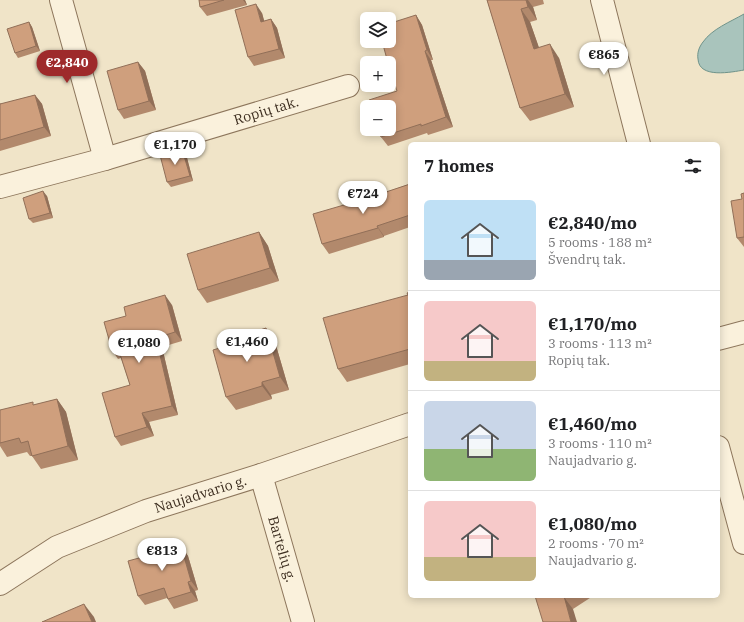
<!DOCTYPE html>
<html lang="en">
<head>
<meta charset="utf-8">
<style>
  body { margin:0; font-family:"IBM Plex Serif",serif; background:#f6f6f6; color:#202124; height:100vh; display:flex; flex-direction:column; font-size:15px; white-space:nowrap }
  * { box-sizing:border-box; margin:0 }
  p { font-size:13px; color:#757577 }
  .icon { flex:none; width:22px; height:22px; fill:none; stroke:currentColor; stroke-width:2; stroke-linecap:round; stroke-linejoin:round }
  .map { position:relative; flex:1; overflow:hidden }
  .side { position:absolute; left:408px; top:142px; width:312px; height:456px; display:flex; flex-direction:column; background:#fff; border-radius:6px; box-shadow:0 2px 10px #0003 }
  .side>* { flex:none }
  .fabs { position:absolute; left:360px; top:12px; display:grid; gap:8px }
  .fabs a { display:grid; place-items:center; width:36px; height:36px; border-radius:6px; background:#fff; box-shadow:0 2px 10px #0003; font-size:20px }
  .price { position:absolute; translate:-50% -34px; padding:0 9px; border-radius:14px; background:#fff; color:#222; font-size:13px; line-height:26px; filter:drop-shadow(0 1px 2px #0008) }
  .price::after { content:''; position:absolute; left:50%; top:24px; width:12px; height:9px; margin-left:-6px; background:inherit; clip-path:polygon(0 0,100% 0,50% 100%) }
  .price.active { background:#9e2a2b; color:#fff }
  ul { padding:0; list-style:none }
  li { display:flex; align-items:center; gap:12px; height:100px; padding:0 16px }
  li+li { border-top:1px solid #e0e0e0 }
  li span { display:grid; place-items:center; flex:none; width:112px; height:80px; border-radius:6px; color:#555 }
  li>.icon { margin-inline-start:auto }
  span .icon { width:48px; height:48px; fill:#fffc; stroke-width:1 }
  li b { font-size:17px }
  h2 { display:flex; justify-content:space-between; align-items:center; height:48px; padding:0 16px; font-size:17px }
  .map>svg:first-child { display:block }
  .water { fill:#a9c4bc; stroke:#6f938a }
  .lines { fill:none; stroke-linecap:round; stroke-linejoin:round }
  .minor-casing { stroke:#8d765c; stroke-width:24 }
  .minor { stroke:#faf1dc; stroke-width:22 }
  .wall { fill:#b2896c }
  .shaded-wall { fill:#916f58 }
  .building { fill:#cf9f7d; stroke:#916f58 }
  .labels { text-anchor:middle; stroke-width:3; stroke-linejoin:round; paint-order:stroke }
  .street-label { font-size:14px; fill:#3d2e20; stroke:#f7eed8 }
</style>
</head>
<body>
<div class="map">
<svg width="744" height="622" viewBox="0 0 744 622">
  <rect width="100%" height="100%" fill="#f0e4c8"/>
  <path class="water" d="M744 14V70C732 72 699 79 698 59 697 53 699 47 703 42 712 29 730 22 744 14Z"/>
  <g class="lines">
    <g class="minor-casing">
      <g id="minor">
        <polyline points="61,0 105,159"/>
        <polyline points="602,0 639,144"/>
        <path id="s1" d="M0 187 105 159 348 86"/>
        <polyline points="718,339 744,332"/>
        <polyline points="718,447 744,543"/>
        <path id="s2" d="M261 475 303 622"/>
        <path id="s3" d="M0 584 57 547 146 511 261 475 410 424"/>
      </g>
    </g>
    <use href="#minor" class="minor"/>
  </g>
  <g class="wall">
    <polygon points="199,0 245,0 247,5 207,16 200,7"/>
    <polygon points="487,0 543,0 544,4 533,7 537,20 530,22 539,48 559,58 574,107 530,121 520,108"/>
    <polygon points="262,13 264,21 271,19 277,28 285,58 254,66 248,57"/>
    <polygon points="416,15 422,25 433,60 431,60 453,127 428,135 427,133 388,146 381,137 397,91 395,36"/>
    <polygon points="29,22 32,27 40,51 18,58 15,53"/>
    <polygon points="138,62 145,71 156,110 124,119 118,110"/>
    <polygon points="35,95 42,104 51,136 0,151 0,103 1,104"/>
    <polygon points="182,149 186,154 193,181 171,187 167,182"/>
    <polygon points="410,184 410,227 384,236 384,237 329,254 322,244 368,198"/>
    <polygon points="744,193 744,247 737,238 742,199"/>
    <polygon points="47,196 53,218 33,223 29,219"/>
    <polygon points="259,232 268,246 279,281 207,303 198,290"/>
    <polygon points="410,292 410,364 347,382 338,369"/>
    <polygon points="172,305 182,341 162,347 178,415 149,422 154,436 121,446 115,437 130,385 121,358 118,359 112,350"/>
    <polygon points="275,342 289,390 271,395 272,399 236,410 226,397"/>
    <polygon points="57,399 66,412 78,460 41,469 32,456 30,456 27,452 7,457 0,446 0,410 35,405"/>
    <polygon points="181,546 188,556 198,590 195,591 198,601 174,609 167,598 145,605 138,596 174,549"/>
    <polygon points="535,596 593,596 573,609"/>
  </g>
  <g class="shaded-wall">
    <polygon points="243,0 245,0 247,5"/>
    <polygon points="526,0 528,0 533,7 537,20 528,7"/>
    <polygon points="256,4 262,13 267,31 261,22"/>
    <polygon points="521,9 530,22 544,62 534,49"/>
    <polygon points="416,15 422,25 433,60 427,50"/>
    <polygon points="271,19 277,28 285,58 279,49"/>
    <polygon points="29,22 32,27 40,51 36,46"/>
    <polygon points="550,44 559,58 574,107 565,94"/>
    <polygon points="425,51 431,60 453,127 446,117"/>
    <polygon points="138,62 145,71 156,110 149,101"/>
    <polygon points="35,95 42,104 51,136 44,127"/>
    <polygon points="182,149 186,154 193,181 190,176"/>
    <polygon points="43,191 47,196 53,218 50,213"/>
    <polygon points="377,226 384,236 384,237 378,228"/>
    <polygon points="259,232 268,246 279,281 270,268"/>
    <polygon points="165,295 172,305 182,341 175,332"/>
    <polygon points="266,328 275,342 289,390 280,377"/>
    <polygon points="156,338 162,347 178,415 172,406"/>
    <polygon points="262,382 271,395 272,399 262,386"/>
    <polygon points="57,399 66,412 78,460 68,446"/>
    <polygon points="142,413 149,422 154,436 147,427"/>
    <polygon points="181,546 188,556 198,590 191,581"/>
    <polygon points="188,582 195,591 198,601 191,592"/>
    <polygon points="563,596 573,609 577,622 571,622"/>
    <polygon points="84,604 94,617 96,622 92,622"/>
  </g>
  <g class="building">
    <polygon points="199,0 224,0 200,7"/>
    <polygon points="487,0 526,0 528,7 521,9 534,49 550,44 565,94 520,108"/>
    <polygon points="256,4 261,22 271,19 279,49 248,57 235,10"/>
    <polygon points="416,15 427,50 425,51 446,117 421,126 421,124 381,137 378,129 389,129 389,107 371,107 369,100 397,91 389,65 389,63 388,63 382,41 389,41 389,38 395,36 391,23"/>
    <polygon points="29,22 36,46 15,53 7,29"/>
    <polygon points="138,62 149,101 118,110 107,71"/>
    <polygon points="35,95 44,127 0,140 0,104"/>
    <polygon points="182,149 190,176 167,182 160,155"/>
    <polygon points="410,184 410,215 377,226 378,228 322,244 313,214 368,198"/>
    <polygon points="43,191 50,213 29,219 23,198"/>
    <polygon points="744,193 744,237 737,238 731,201 742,199 741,194"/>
    <polygon points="259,232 270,268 198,290 187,254"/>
    <polygon points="410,292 410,349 338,369 323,318 408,295 407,293"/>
    <polygon points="165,295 175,332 156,338 172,406 142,413 147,427 115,437 102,393 130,385 118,348 112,350 104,322 126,316 124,307"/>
    <polygon points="266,328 280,377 262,382 262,386 226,397 213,350 246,340 245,335"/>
    <polygon points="57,399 68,446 32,456 28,441 21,443 19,438 0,443 0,410 33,402 33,405"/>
    <polygon points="170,543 172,549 181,546 191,581 188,582 191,592 168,599 164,588 138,596 128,561 150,555 149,550"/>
    <polygon points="535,596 564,596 571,622 543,622"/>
    <polygon points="84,604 92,622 42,622"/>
  </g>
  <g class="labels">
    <g class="street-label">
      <text dy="5" stroke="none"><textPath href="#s1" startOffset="277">Ropių tak.</textPath></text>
      <text dy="5" stroke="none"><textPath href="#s3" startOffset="221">Naujadvario g.</textPath></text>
      <text dy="5" stroke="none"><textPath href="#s2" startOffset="77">Bartelių g.</textPath></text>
    </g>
  </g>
</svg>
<div class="fabs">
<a><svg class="icon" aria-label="layers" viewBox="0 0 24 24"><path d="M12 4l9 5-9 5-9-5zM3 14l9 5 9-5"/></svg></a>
<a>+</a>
<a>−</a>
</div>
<b class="price" style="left:604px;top:76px">€865</b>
<b class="price active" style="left:67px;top:84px">€2,840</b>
<b class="price" style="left:175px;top:166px">€1,170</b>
<b class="price" style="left:363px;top:215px">€724</b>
<b class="price" style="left:247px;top:363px">€1,460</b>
<b class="price" style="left:139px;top:364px">€1,080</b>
<b class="price" style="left:162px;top:572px">€813</b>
<section class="side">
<h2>7 homes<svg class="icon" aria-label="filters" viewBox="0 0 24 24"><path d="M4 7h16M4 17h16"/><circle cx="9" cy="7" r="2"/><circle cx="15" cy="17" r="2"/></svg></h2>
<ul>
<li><span style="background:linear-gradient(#bfe0f5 75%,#9aa5b1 0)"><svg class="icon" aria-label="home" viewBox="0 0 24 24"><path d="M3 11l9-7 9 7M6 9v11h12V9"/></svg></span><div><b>€2,840/mo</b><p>5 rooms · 188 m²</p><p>Švendrų tak.</p></div></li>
<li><span style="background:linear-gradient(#f6c9c9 75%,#c2b280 0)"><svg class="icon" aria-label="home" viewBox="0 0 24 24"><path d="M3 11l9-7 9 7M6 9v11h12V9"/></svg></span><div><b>€1,170/mo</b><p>3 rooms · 113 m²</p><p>Ropių tak.</p></div></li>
<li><span style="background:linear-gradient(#c9d6e8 60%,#8fb573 0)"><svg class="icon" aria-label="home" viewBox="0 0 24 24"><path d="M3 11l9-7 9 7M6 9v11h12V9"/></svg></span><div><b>€1,460/mo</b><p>3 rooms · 110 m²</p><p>Naujadvario g.</p></div></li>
<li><span style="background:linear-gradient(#f6c9c9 70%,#c2b280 0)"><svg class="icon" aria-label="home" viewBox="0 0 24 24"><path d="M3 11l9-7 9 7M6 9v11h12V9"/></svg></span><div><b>€1,080/mo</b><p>2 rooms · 70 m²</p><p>Naujadvario g.</p></div></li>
</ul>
</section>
</div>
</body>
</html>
